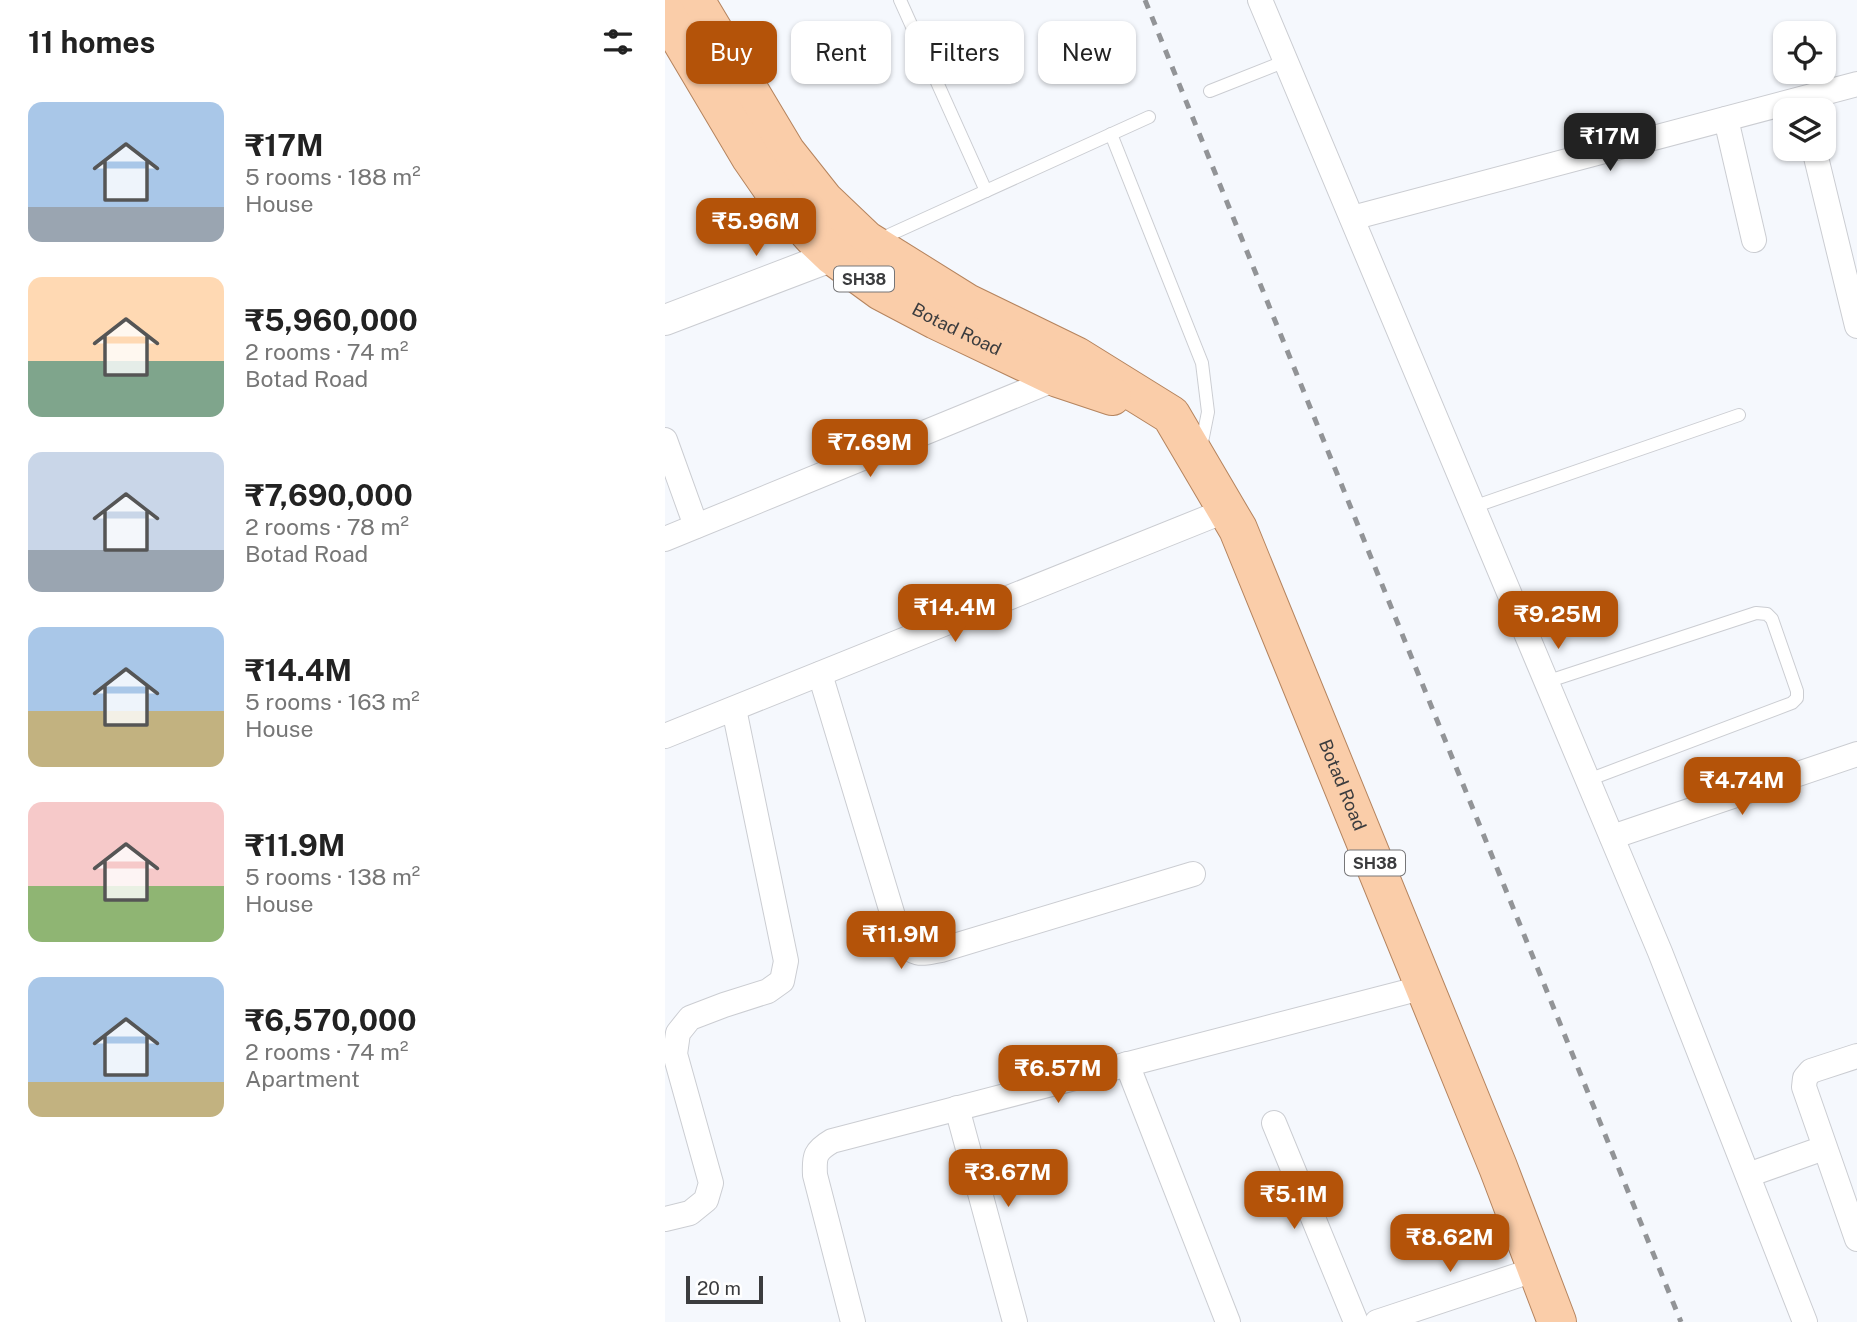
<!DOCTYPE html>
<html lang="en">
<head>
<meta charset="utf-8">
<style>
  body { margin:0; font-family:"Public Sans",sans-serif; background:#f2f2f2; color:#222; height:100vh; display:flex; flex-direction:column; font-size:26px; white-space:nowrap }
  * { box-sizing:border-box; margin:0 }
  p { font-size:23px; color:#767676 }
  .icon { flex:none; width:38px; height:38px; fill:none; stroke:currentColor; stroke-width:2; stroke-linecap:round; stroke-linejoin:round }
  .map { position:relative; flex:1; overflow:hidden }
  .panel { display:flex; flex-direction:column; background:#fff; width:665px }
  .panel>* { flex:none }
  .guide { position:absolute; left:21px; top:21px; width:665px; height:63px; display:flex; gap:14px }
  .buttons { position:absolute; left:1108px; top:21px; display:grid; gap:14px }
  .buttons a { display:grid; place-items:center; width:63px; height:63px; border-radius:14px; background:#fff; box-shadow:0 2px 5px #0004; font-size:35px }
  .scale { position:absolute; left:21px; bottom:18px; width:77px; box-sizing:border-box; padding-left:7px; border:4px solid #3b3c3e; border-top:0; font-size:19px; line-height:24px; white-space:nowrap; color:#3b3c3e; -webkit-text-stroke:5px #fff; paint-order:stroke }
  .price { position:absolute; translate:-50% -60px; padding:0 16px; border-radius:14px; background:#b45309; color:#fff; font-size:23px; line-height:46px; filter:drop-shadow(0 2px 4px #0008) }
  .price::after { content:''; position:absolute; left:50%; top:42px; width:21px; height:16px; margin-left:-10px; background:inherit; clip-path:polygon(0 0,100% 0,50% 100%) }
  .price.active { background:#222; color:#fff }
  ul { padding:0; list-style:none }
  li { display:flex; align-items:center; gap:21px; height:175px; padding:0 28px }
  li span { display:grid; place-items:center; flex:none; width:196px; height:140px; border-radius:14px; color:#555 }
  li>.icon { margin-inline-start:auto }
  span .icon { width:84px; height:84px; fill:#fffc; stroke-width:1 }
  li b { font-size:30px }
  h2 { display:flex; justify-content:space-between; align-items:center; height:84px; padding:0 28px; font-size:30px }
  .tag { padding:0 24px; border-radius:14px; background:#fff; box-shadow:0 2px 5px #0004; font-size:24px; line-height:63px }
  .tag.active { background:#b45309; color:#fff }
  main { display:flex; flex:1; min-height:0 }
  .map>svg:first-child { display:block }
  .lines { fill:none; stroke-linecap:round; stroke-linejoin:round }
  .service-casing { stroke:#cbcdd2; stroke-width:14 }
  .minor-casing { stroke:#cbcdd2; stroke-width:26 }
  .tertiary-casing { stroke:#cbcdd2; stroke-width:32 }
  .primary-casing { stroke:#b5845e; stroke-width:40 }
  .service { stroke:#fff; stroke-width:12 }
  .minor { stroke:#fff; stroke-width:24 }
  .tertiary { stroke:#fff; stroke-width:30 }
  .primary { stroke:#facda9; stroke-width:38 }
  .rail { stroke:#929497; stroke-width:5; stroke-dasharray:9 9; stroke-linecap:butt }
  .labels { text-anchor:middle; stroke-width:5; stroke-linejoin:round; paint-order:stroke }
  .shield { fill:#fff; stroke:#767678; stroke-width:2 }
  .shield-label { font-size:16px; font-weight:bold; fill:#3b3c3e }
  .street-label { font-size:18px; fill:#3b3c3e; stroke:#fff }
</style>
</head>
<body>
<main>
<section class="panel">
<h2>11 homes<svg class="icon" aria-label="filters" viewBox="0 0 24 24"><path d="M4 7h16M4 17h16"/><circle cx="9" cy="7" r="2"/><circle cx="15" cy="17" r="2"/></svg></h2>
<ul>
<li><span style="background:linear-gradient(#a9c7e8 75%,#9aa5b1 0)"><svg class="icon" aria-label="home" viewBox="0 0 24 24"><path d="M3 11l9-7 9 7M6 9v11h12V9"/></svg></span><div><b>₹17M</b><p>5 rooms · 188 m²</p><p>House</p></div></li>
<li><span style="background:linear-gradient(#ffd9b3 60%,#7fa58c 0)"><svg class="icon" aria-label="home" viewBox="0 0 24 24"><path d="M3 11l9-7 9 7M6 9v11h12V9"/></svg></span><div><b>₹5,960,000</b><p>2 rooms · 74 m²</p><p>Botad Road</p></div></li>
<li><span style="background:linear-gradient(#c9d6e8 70%,#9aa5b1 0)"><svg class="icon" aria-label="home" viewBox="0 0 24 24"><path d="M3 11l9-7 9 7M6 9v11h12V9"/></svg></span><div><b>₹7,690,000</b><p>2 rooms · 78 m²</p><p>Botad Road</p></div></li>
<li><span style="background:linear-gradient(#a9c7e8 60%,#c2b280 0)"><svg class="icon" aria-label="home" viewBox="0 0 24 24"><path d="M3 11l9-7 9 7M6 9v11h12V9"/></svg></span><div><b>₹14.4M</b><p>5 rooms · 163 m²</p><p>House</p></div></li>
<li><span style="background:linear-gradient(#f6c9c9 60%,#8fb573 0)"><svg class="icon" aria-label="home" viewBox="0 0 24 24"><path d="M3 11l9-7 9 7M6 9v11h12V9"/></svg></span><div><b>₹11.9M</b><p>5 rooms · 138 m²</p><p>House</p></div></li>
<li><span style="background:linear-gradient(#a9c7e8 75%,#c2b280 0)"><svg class="icon" aria-label="home" viewBox="0 0 24 24"><path d="M3 11l9-7 9 7M6 9v11h12V9"/></svg></span><div><b>₹6,570,000</b><p>2 rooms · 74 m²</p><p>Apartment</p></div></li>
</ul>
</section>
<div class="map">
<svg width="1192" height="1322" viewBox="0 0 1192 1322">
  <rect width="100%" height="100%" fill="#f5f8fd"/>
  <g class="lines">
    <g class="service-casing">
      <g id="service">
        <polyline points="235,0 321,191"/>
        <polyline points="545,91 621,61"/>
        <polyline points="446,134 537,363 543,412 536,447"/>
        <polyline points="213,240 484,117"/>
        <polyline points="808,507 1074,415"/>
        <polyline points="881,682 1091,613 1102,614 1107,619 1132,691 1132,698 1127,703 923,780"/>
      </g>
    </g>
    <g class="minor-casing">
      <g id="minor">
        <polyline points="595,0 995,952 1140,1322"/>
        <polyline points="1061,119 1089,240"/>
        <polyline points="1149,149 1192,326"/>
        <polyline points="687,218 1192,84"/>
        <polyline points="0,440 31,526"/>
        <polyline points="0,539 393,378"/>
        <path d="M155 674 235 939C249 956 255 954 276 950L528 874"/>
        <polyline points="0,736 562,510"/>
        <polyline points="947,837 1192,754"/>
        <polyline points="1192,1056 1146,1071 1140,1078 1139,1087 1192,1239"/>
        <polyline points="462,1064 563,1322"/>
        <polyline points="292,1108 350,1322"/>
        <polyline points="609,1123 691,1322"/>
        <polyline points="1083,1175 1159,1148"/>
        <polyline points="0,1219 25,1213 41,1200 46,1183 10,1054 13,1033 25,1018 59,1005 103,991 117,981 121,961 69,709"/>
        <path d="M188 1322 150 1175C149 1156 150 1151 167 1141L760 987"/>
        <polyline points="712,1322 872,1269"/>
      </g>
    </g>
    <g class="tertiary-casing">
      <polyline id="tertiary" points="0,320 168,256 185,248"/>
    </g>
    <g class="primary-casing">
      <g id="primary">
        <path id="s1" d="M30 0 121 152 159 200 201 240 302 303 411 356 506 415 573 529 833 1167 892 1322"/>
        <path id="s2" d="M0 13 86 158 115 200 147 236 168 256 216 291 271 320 393 378 447 396"/>
      </g>
    </g>
    <use href="#service" class="service"/>
    <use href="#minor" class="minor"/>
    <use href="#tertiary" class="tertiary"/>
    <use href="#primary" class="primary"/>
    <polyline class="rail" points="480,0 1016,1322"/>
  </g>
  <g class="labels">
    <g class="shield">
      <rect x="169" y="266.5" width="60" height="25" rx="5"/>
      <rect x="680" y="850.5" width="60" height="25" rx="5"/>
    </g>
    <g class="shield-label">
      <text x="199" y="285">SH38</text>
      <text x="710" y="869">SH38</text>
    </g>
    <g class="street-label">
      <text dy="6" stroke="none"><textPath href="#s2" startOffset="441">Botad Road</textPath></text>
      <text dy="6" stroke="none"><textPath href="#s1" startOffset="1057">Botad Road</textPath></text>
    </g>
  </g>
</svg>
<div class="buttons">
<a><svg class="icon" aria-label="locate" viewBox="0 0 24 24"><circle cx="12" cy="12" r="6"/><path d="M12 2v4M12 18v4M2 12h4M18 12h4"/></svg></a>
<a><svg class="icon" aria-label="layers" viewBox="0 0 24 24"><path d="M12 4l9 5-9 5-9-5zM3 14l9 5 9-5"/></svg></a>
</div>
<div class="scale">20 m</div>
<b class="price active" style="left:945px;top:173px">₹17M</b>
<b class="price" style="left:91px;top:258px">₹5.96M</b>
<b class="price" style="left:205px;top:479px">₹7.69M</b>
<b class="price" style="left:290px;top:644px">₹14.4M</b>
<b class="price" style="left:893px;top:651px">₹9.25M</b>
<b class="price" style="left:1077px;top:817px">₹4.74M</b>
<b class="price" style="left:236px;top:971px">₹11.9M</b>
<b class="price" style="left:393px;top:1105px">₹6.57M</b>
<b class="price" style="left:343px;top:1209px">₹3.67M</b>
<b class="price" style="left:629px;top:1231px">₹5.1M</b>
<b class="price" style="left:785px;top:1274px">₹8.62M</b>
<div class="guide">
<a class="tag active">Buy</a>
<a class="tag">Rent</a>
<a class="tag">Filters</a>
<a class="tag">New</a>
</div>
</div>
</main>
</body>
</html>
